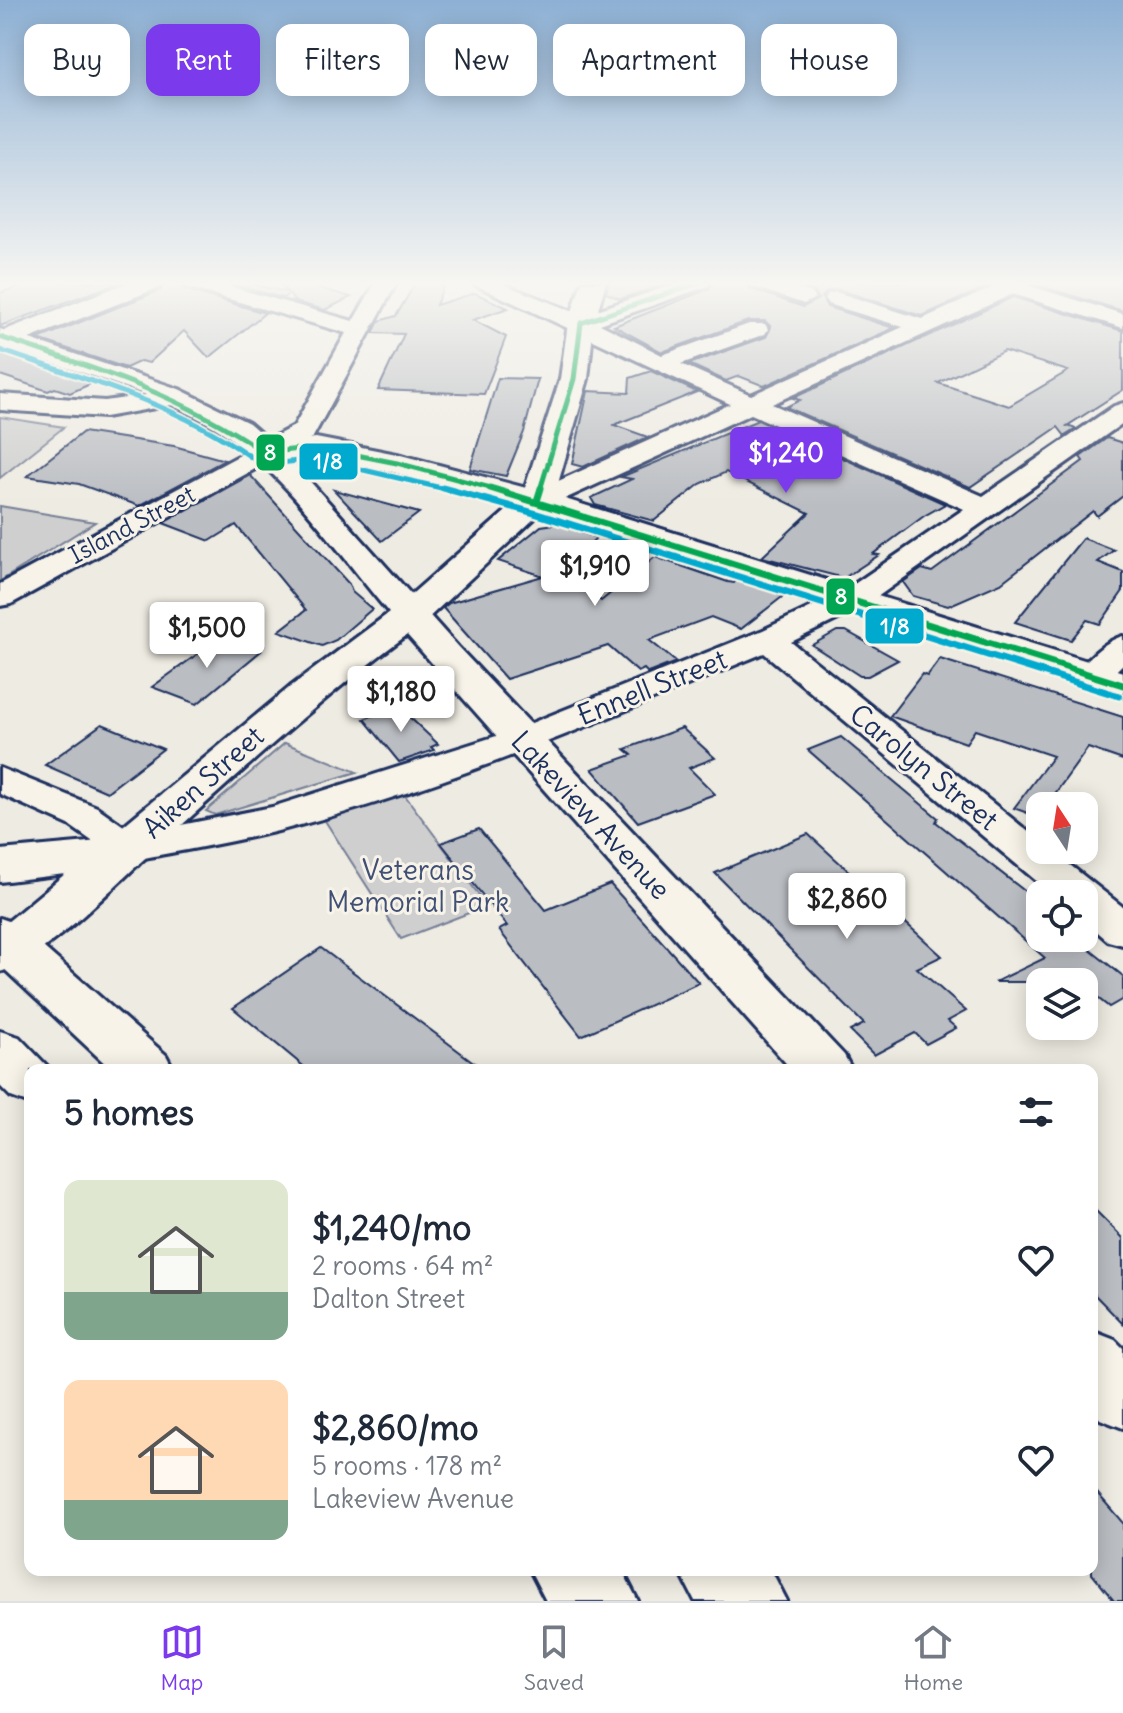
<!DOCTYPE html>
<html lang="en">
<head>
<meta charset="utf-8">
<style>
  body { margin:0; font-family:Delius,sans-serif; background:#f2f2f3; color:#1f2937; height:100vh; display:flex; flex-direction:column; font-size:30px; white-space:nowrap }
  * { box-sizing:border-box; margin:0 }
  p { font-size:26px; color:#747a83 }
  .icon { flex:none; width:44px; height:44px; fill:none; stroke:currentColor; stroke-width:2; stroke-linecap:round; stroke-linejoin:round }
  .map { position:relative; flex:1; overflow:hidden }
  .sheet { position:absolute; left:24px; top:1064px; width:1074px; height:512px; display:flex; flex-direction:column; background:#fff; border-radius:16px; box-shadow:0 4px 20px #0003 }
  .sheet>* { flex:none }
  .guide { position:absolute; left:24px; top:24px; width:1076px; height:72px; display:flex; gap:16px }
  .needle { width:52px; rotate:348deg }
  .controls { position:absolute; left:1026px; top:792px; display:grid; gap:16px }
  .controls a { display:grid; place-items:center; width:72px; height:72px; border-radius:16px; background:#fff; box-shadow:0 4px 20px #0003; font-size:40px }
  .price { position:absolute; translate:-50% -68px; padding:0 18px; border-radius:8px; background:#fff; color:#222; font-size:26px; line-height:52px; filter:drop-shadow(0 2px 4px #0008) }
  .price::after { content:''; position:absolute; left:50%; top:48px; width:24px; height:18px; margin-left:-12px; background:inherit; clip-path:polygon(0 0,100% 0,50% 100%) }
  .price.active { background:#7c3aed; color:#fff }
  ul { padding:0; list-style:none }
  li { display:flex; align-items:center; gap:24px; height:200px; padding:0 40px }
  li span { display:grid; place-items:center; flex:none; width:224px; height:160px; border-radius:16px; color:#555 }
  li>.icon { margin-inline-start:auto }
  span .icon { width:96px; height:96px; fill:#fffc; stroke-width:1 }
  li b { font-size:34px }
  h2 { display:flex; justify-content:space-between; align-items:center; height:96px; padding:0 40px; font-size:34px }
  .chip { padding:0 28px; border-radius:16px; background:#fff; box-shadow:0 4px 20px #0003; font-size:28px; line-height:72px }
  .chip.active { background:#7c3aed; color:#fff }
  .dock { display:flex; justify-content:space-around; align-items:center; height:112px; border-top:2px solid #e0e1e3; background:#fff; font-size:22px; color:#747a83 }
  .dock a { display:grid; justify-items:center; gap:4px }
  .dock .active { color:#7c3aed }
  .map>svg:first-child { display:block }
  .green { fill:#cfcfcf; stroke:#757f96; stroke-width:2 }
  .building { fill:#babdc2; stroke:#1b2f5e; stroke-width:2; fill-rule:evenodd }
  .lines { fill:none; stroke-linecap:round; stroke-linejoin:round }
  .minor-casing { stroke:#1b2f5e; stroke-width:6 }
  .tertiary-casing { stroke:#1b2f5e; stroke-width:6 }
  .secondary-casing { stroke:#1b2f5e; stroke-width:6 }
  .primary-casing { stroke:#1b2f5e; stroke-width:6 }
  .minor { fill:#f7f3e8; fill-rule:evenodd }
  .tertiary { fill:#f7f3e8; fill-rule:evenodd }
  .secondary { fill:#f7f3e8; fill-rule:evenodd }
  .primary { fill:#f7f3e8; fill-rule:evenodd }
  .bus-1-far1-casing { stroke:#f7f3e8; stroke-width:9 }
  .bus-1-casing { stroke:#f7f3e8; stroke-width:12 }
  .bus-2-far1-casing { stroke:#f7f3e8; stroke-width:9 }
  .bus-2-casing { stroke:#f7f3e8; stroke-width:12 }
  .bus-1-far1 { stroke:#00a651; stroke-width:5 }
  .bus-1 { stroke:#00a651; stroke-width:7 }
  .bus-2-far1 { stroke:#00a9ce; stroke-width:5 }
  .bus-2 { stroke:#00a9ce; stroke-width:7 }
  .labels { text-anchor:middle; stroke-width:6; stroke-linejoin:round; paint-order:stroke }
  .far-street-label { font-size:24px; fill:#1b2f5e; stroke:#f7f3e8 }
  .street-label { font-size:28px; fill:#1b2f5e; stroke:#f7f3e8 }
  .park-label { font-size:28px; fill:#3f4f75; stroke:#f7f3e8 }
  .line-badge { stroke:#f7f3e8; stroke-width:3 }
  .badge-label { font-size:22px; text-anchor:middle; font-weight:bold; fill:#fff }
</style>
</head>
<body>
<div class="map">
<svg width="1123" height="1601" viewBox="0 0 1123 1601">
  <rect width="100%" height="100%" fill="#eeebe2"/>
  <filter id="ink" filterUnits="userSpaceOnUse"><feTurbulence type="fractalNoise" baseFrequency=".0125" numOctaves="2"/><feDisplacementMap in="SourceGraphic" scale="16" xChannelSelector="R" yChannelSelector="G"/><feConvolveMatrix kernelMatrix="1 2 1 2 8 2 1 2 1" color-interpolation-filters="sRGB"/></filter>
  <g filter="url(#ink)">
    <g class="green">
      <polygon points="0,417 64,427 0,478"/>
      <polygon points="0,506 95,522 0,581"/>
      <polygon points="285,743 357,772 215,815 206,811"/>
      <polygon points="401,790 487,906 401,939 322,816"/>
    </g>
    <g class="building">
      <polygon points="34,282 121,282 0,326 0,293"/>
      <polygon points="166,282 178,282 183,289 265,313 209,358 184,331 149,363 141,361 126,368 38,339 161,290"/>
      <polygon points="241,282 287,292 279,282 298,282 351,297 325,310 295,302 289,294 283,298 235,285"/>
      <polygon points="416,282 445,282 436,305 475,293 508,308 473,320 506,337 484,394 378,390 404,334 373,333 379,321 396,316"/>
      <polygon points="609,282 672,282 620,299 606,293"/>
      <polygon points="714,282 745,282 751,289 803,307 818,299 815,291 788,282 966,282 986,287 922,316 837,289 827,291 822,297 827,307 894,328 764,386 739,376 726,381 689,364 766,337 771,327 765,321 748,321 662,352 614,326 709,289"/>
      <polygon points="1035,282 1123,282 1123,311 1034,284"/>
      <path d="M1013 297 1123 331V390L1067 426 1076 429 1065 436 1058 427 970 487 786 407 800 400 793 398ZM1004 351 1068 371 1009 406 938 383Z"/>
      <polygon points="0,349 86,377 97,381 70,393 55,388 48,391 0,375"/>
      <polygon points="651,371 697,392 614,425 648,437 583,467 572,464 588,391 629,393 630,378"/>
      <polygon points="498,378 538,379 524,432 506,476 470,469"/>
      <polygon points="758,420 945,504 924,516 873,554 879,555 844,578 762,557 809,513 726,472 700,484 654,521 595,505 591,498 632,479 621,477"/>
      <polygon points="83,432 174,446 225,460 139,506 79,484 27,476"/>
      <polygon points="1107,438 1123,443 1123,496 1097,516 1093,511 1001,583 948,606 913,596 903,582 922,569 932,572 1083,461 1080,457"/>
      <polygon points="250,475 349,584 352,592 372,609 336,640 322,646 279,631 306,610 236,525 210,541 163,523"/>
      <polygon points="334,490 419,513 382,541"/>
      <polygon points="555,524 596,538 565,569 601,601 655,557 728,582 734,583 738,579 786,594 741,629 711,617 649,640 676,662 648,673 644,669 638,672 608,646 506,679 443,608 449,603 543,576 498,561 541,526"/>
      <polygon points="1083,538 1114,550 1098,562 1123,572 1123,591 1100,624 1087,620 1071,640 1015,622"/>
      <polygon points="837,631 846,631 898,660 868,676 860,676 812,645"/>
      <polygon points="221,637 261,651 197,704 152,687"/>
      <polygon points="940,659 1123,717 1123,760 1088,748 1046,806 1040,806 1038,817 1014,808 1053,756 975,730 966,743 890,716 922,674 927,676"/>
      <polygon points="389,709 403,711 438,744 431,747 434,750 399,762 364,719"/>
      <polygon points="102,724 163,749 107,792 45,765"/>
      <polygon points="682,728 715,758 689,768 715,794 638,822 592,769 632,755 625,749"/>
      <polygon points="841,737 938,818 936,822 1040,903 1040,938 1086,939 1080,942 1123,976 1123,999 1109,1007 1084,987 1084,982 995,982 1045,958 808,750"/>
      <polygon points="479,829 546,910 610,884 699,983 581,1036 499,930 507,926 441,843"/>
      <polygon points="808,834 942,956 917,968 966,1011 948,1021 956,1028 926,1044 915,1033 874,1055 850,1031 864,1024 715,873"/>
      <polygon points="321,948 484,1070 308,1070 233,1008"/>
      <polygon points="1092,1207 1123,1238 1123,1324 1092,1292"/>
      <polygon points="1092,1487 1123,1523 1123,1601 1114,1601 1092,1574"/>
    </g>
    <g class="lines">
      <g class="minor-casing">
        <g id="minor">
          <polygon points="181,282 214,282 353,321 376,282 397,282 313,437 11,604 0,606 0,584 294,426 346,333 184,286"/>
          <path d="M469 282H498L582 315 681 282H711L708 286 600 324 662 355 749 324H765L768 329 765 334 681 364 751 395 903 327 828 304 825 299 828 294 836 292 922 319 992 288 986 282H1032L1030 286 1123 314V328L1013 294 772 404 983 496 1114 406 1123 403V423L863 607 791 642 1040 841V850H1051L1123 907V945L1108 941 1084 920V894H1052L764 653C605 719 446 788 278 831 229 843 179 851 129 861L115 857 69 825 0 794V768L97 807 135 834 272 807 509 732 763 630 841 593 964 509 751 414 547 507H527L523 501 527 495 730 404Z"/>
          <polygon points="748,282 779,282 812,293 815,298 804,304 752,286"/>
          <polygon points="174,391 186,398 183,403 105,417 0,410 0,394 105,401"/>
          <path d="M1123 636V664C1109 678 1101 687 1080 682L1075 675C1086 659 1105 641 1123 636Z"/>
        </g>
      </g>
      <g class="tertiary-casing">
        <g id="tertiary">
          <polygon points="129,282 163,282 160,287 14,345 0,346 0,332"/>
          <polygon points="582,282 606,282 594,323 588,379 553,501 423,623 410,626 397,623 391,615 397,607 522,497 560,379 568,323"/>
        </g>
      </g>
      <g class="secondary-casing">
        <g id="secondary">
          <path d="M0 329 179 389 249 423 272 443 316 438 397 454 549 494 1123 672V697L525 508 393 472 316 456 290 459 458 647 844 1055 852 1070H792L407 635C313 704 229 783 143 860 108 892 43 959 0 972V928L290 687 389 613C339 554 291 481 228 436 172 396 67 369 0 346Z"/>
          <polygon points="1092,1331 1115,1340 1123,1348 1123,1428 1100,1419 1092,1410"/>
        </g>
      </g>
      <g class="primary-casing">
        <g id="primary">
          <polygon points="122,839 138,843 145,854 138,865 0,882 0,850"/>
          <polygon points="0,918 17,924 166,1055 174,1070 112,1070 0,965"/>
          <polygon points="0,1031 19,1037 51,1070 30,1070 30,1104 11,1097 0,1086"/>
          <polygon points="530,1570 622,1570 638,1601 546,1601"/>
          <polygon points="679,1570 771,1570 787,1601 695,1601"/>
        </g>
      </g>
      <use href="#minor" class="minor"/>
      <use href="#tertiary" class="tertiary"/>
      <use href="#secondary" class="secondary"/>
      <use href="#primary" class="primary"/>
      <g class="bus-1-far1-casing">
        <g id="bus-1-far1">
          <path d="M0 337C93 367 184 396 265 453L316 447 397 463 498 490"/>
          <polyline points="540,490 574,379 581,323 701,282"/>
        </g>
      </g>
      <g class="bus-1-casing">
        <g id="bus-1">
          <polyline points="490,488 1123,685"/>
          <polyline points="537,501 541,488"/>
        </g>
      </g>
      <g class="bus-2-far1-casing">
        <path id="bus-2-far1" d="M0 350C93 382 183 405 262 465L316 459 450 490"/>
      </g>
      <g class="bus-2-casing">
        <polyline id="bus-2" points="443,488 534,513 1119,696"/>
      </g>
      <use href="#bus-1-far1" class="bus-1-far1"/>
      <use href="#bus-1" class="bus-1"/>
      <use href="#bus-2-far1" class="bus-2-far1"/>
      <use href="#bus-2" class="bus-2"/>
    </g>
  </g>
  <linearGradient id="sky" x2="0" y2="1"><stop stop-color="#8db0d4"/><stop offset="0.56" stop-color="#f7f6f2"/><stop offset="1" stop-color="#f7f6f2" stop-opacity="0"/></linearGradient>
  <rect width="1123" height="506" fill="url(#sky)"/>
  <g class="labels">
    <g class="far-street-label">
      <text transform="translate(132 525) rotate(-28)" y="8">Island Street</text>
    </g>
    <g class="street-label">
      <text transform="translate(652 687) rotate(-22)" y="10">Ennell Street</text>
      <text transform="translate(924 767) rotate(39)" y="10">Carolyn Street</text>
      <text transform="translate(203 782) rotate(-42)" y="10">Aiken Street</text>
      <text transform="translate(591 815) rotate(47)" y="10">Lakeview Avenue</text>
    </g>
    <g class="park-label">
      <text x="418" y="880">Veterans<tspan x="418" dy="32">Memorial Park</tspan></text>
    </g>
  </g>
  <g class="line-badge">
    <rect x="255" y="433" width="31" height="39" rx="8" fill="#00a651"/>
    <rect x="298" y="442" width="61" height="39" rx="8" fill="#00a9ce"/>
    <rect x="825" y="577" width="31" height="39" rx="8" fill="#00a651"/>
    <rect x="864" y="607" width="61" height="38" rx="8" fill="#00a9ce"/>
  </g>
  <g class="badge-label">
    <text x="270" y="460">8</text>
    <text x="328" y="469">1/8</text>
    <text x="841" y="604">8</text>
    <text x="895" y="634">1/8</text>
  </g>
</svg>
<div class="controls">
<a><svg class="needle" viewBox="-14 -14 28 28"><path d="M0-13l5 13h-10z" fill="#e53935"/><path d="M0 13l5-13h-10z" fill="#747a83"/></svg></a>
<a><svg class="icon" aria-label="locate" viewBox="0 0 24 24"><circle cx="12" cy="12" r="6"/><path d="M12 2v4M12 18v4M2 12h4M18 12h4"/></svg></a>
<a><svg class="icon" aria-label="layers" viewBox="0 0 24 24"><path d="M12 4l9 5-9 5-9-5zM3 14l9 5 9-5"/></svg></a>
</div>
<b class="price active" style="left:786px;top:495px">$1,240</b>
<b class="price" style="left:595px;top:608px">$1,910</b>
<b class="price" style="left:207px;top:670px">$1,500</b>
<b class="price" style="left:401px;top:734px">$1,180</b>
<b class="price" style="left:847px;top:941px">$2,860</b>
<div class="guide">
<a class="chip">Buy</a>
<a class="chip active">Rent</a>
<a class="chip">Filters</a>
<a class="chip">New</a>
<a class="chip">Apartment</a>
<a class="chip">House</a>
</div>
<section class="sheet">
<h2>5 homes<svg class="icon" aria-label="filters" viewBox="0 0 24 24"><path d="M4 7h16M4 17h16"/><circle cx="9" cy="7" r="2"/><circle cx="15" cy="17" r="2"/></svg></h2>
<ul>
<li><span style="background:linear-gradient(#dfe7d0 70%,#7fa58c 0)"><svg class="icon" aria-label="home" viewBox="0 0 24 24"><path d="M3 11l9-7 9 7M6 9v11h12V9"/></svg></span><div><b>$1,240/mo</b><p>2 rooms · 64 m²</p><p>Dalton Street</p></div><svg class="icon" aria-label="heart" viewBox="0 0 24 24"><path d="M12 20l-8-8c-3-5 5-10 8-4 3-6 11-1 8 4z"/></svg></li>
<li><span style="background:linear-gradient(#ffd9b3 75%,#7fa58c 0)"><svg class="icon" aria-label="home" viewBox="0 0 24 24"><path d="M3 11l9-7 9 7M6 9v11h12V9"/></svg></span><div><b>$2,860/mo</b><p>5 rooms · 178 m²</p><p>Lakeview Avenue</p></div><svg class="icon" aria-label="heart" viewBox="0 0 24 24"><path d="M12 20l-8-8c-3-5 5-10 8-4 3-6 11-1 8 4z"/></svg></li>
</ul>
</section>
</div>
<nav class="dock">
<a class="active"><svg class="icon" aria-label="map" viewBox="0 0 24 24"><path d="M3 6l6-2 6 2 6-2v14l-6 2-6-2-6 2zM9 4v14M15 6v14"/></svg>Map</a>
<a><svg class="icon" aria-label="saved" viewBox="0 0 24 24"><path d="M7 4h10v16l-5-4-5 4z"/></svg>Saved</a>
<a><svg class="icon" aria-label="home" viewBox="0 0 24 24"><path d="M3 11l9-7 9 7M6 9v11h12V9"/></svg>Home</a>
</nav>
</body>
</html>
